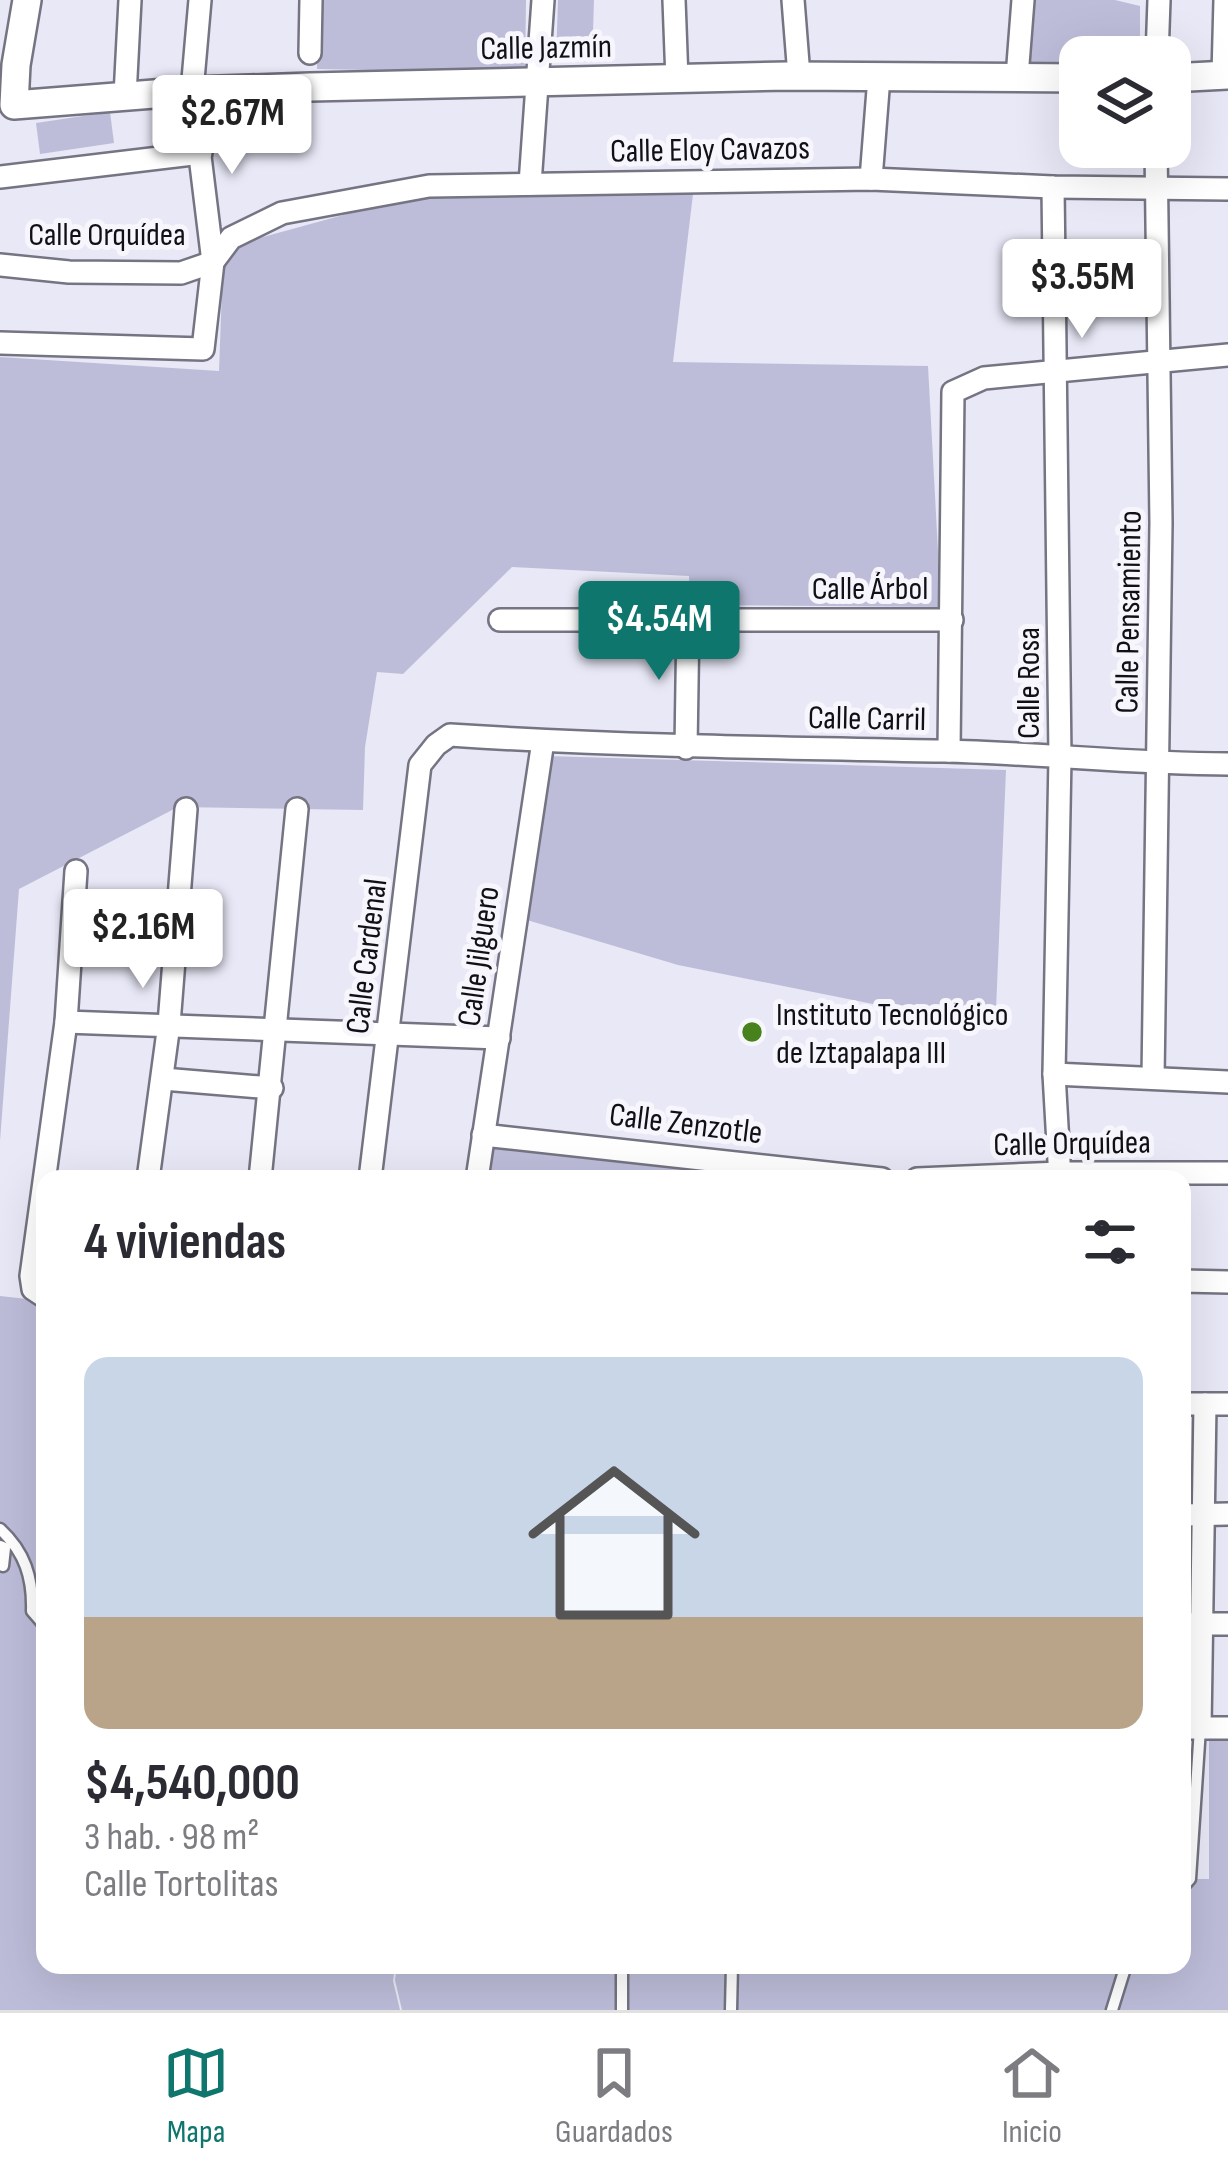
<!DOCTYPE html>
<html lang="es">
<head>
<meta charset="utf-8">
<style>
  body { margin:0; font-family:"Sofia Sans Condensed",sans-serif; background:#f7f7f7; color:#2b2b33; height:100vh; display:flex; flex-direction:column; font-size:45px; white-space:nowrap }
  * { box-sizing:border-box; margin:0 }
  p { font-size:39px; color:#7c7c81 }
  .icon { flex:none; width:66px; height:66px; fill:none; stroke:currentColor; stroke-width:2; stroke-linecap:round; stroke-linejoin:round }
  .map { position:relative; flex:1; overflow:hidden }
  .drawer { position:absolute; left:36px; top:1170px; width:1155px; height:804px; display:flex; flex-direction:column; background:#fff; border-radius:24px; box-shadow:0 12px 48px #0002 }
  .drawer>* { flex:none }
  .fabs { position:absolute; left:1059px; top:36px; display:grid; gap:24px }
  .fabs a { display:grid; place-items:center; width:132px; height:132px; border-radius:24px; background:#fff; box-shadow:0 12px 48px #0002; font-size:60px }
  .price { position:absolute; translate:-50% -102px; padding:0 27px; border-radius:12px; background:#fff; color:#222; font-size:39px; line-height:78px; filter:drop-shadow(0 3px 6px #0008) }
  .price::after { content:''; position:absolute; left:50%; top:72px; width:36px; height:27px; margin-left:-18px; background:inherit; clip-path:polygon(0 0,100% 0,50% 100%) }
  .price.selected { background:#0f766e; color:#fff }
  ul { padding:0; list-style:none }
  li { display:grid; align-content:center; gap:24px; height:636px; padding:0 48px }
  li span { display:grid; place-items:center; height:372px; border-radius:24px; color:#555 }
  li>.icon { margin-inline-start:auto }
  span .icon { width:216px; height:216px; fill:#fffc; stroke-width:1 }
  li b { font-size:51px }
  h2 { display:flex; justify-content:space-between; align-items:center; height:144px; padding:0 48px; font-size:51px }
  .dock { display:flex; justify-content:space-around; align-items:center; height:168px; border-top:3px solid #e1e1e2; background:#fff; font-size:33px; color:#7c7c81 }
  .dock a { display:grid; justify-items:center; gap:6px }
  .dock .selected { color:#0f766e }
  .map>svg:first-child { display:block }
  .green { fill:#bdbdda }
  .lines { fill:none; stroke-linecap:round; stroke-linejoin:round }
  .service-casing { stroke:#747482; stroke-width:15 }
  .minor-casing { stroke:#747482; stroke-width:26 }
  .tertiary-casing { stroke:#747482; stroke-width:32 }
  .service { stroke:#fff; stroke-width:10 }
  .minor { stroke:#fff; stroke-width:21 }
  .tertiary { stroke:#fff; stroke-width:27 }
  .poi-dot { fill:#48821d; stroke:#f6f6fc; stroke-width:4.5 }
  .labels { text-anchor:middle; stroke-width:10; stroke-linejoin:round; paint-order:stroke }
  .street-label { font-size:33px; fill:#101116; stroke:#f6f6fc }
  .poi-label { font-size:33px; fill:#101116; stroke:#f6f6fc; text-anchor:start }
</style>
</head>
<body>
<div class="map">
<svg width="1228" height="2010" viewBox="0 0 1228 2010">
  <rect width="100%" height="100%" fill="#e8e8f7"/>
  <g class="green">
    <polygon points="318,0 526,0 525,73 317,69"/>
    <polygon points="558,0 594,0 592,62 556,61"/>
    <polygon points="1034,0 1115,0 1140,6 1140,57 1080,57 1080,64 1030,63"/>
    <polygon points="110,112 114,143 40,154 36,123"/>
    <polygon points="609,193 693,194 673,362 928,366 941,607 690,605 689,576 512,567 403,674 377,672 365,747 363,810 178,807 19,889 0,1141 0,357 219,371 223,261 238,244 376,206 433,197"/>
    <polygon points="547,756 1006,770 996,1010 873,1004 678,965 527,920"/>
    <polygon points="492,1144 780,1179 489,1179"/>
    <polygon points="0,1296 45,1301 45,1965 395,1965 393,1981 400,2010 0,2010"/>
    <polygon points="1209,1741 1228,1741 1228,2010 402,2010 395,1980 397,1965 1182,1965 1182,1879 1209,1879"/>
  </g>
  <g class="lines">
    <g class="service-casing">
      <g id="service">
        <path d="M0 1529C25 1552 33 1578 32 1611L45 1626"/>
        <polyline points="0,1546 5,1548 3,1566 0,1565"/>
        <polyline points="1182,1888 1190,1879 1200,1728"/>
        <polyline points="622,1965 622,2010"/>
        <polyline points="731,2010 732,1965"/>
        <polyline points="1112,2010 1126,1965"/>
      </g>
    </g>
    <g class="minor-casing">
      <g id="minor">
        <polyline points="674,0 677,80"/>
        <polyline points="793,0 799,76"/>
        <polyline points="310,53 311,0"/>
        <polyline points="1157,57 1159,0"/>
        <polyline points="1223,75 1225,0"/>
        <polyline points="1017,77 1023,0"/>
        <polyline points="125,96 130,0"/>
        <polyline points="0,177 201,153"/>
        <polyline points="871,179 879,77"/>
        <polyline points="530,184 543,0"/>
        <polyline points="1053,187 1060,757 1054,1074 1060,1179"/>
        <polyline points="0,265 69,272 181,273 213,262 231,238 282,213 429,186 871,179 1053,187 1228,189"/>
        <polyline points="0,343 203,349 213,262 192,91 200,0"/>
        <polyline points="500,620 952,620"/>
        <polyline points="686,748 688,619"/>
        <polyline points="949,751 953,392 984,378 1228,355"/>
        <polyline points="66,1022 499,1038"/>
        <polyline points="1054,1074 1228,1082"/>
        <polyline points="1153,1078 1161,523 1156,147"/>
        <polyline points="163,1079 272,1088"/>
        <polyline points="483,1135 882,1179"/>
        <polyline points="148,1179 169,1024 186,809"/>
        <polyline points="260,1179 297,809"/>
        <path d="M370 1179 420 765 436 745 450 735C615 746 779 748 944 751 1039 753 1133 764 1228 764"/>
        <polyline points="477,1179 543,741"/>
        <polyline points="917,1179 1061,1173 1228,1173"/>
        <polyline points="1182,1281 1228,1282"/>
        <polyline points="45,1297 33,1289 31,1276 66,1022 76,871"/>
        <polyline points="1182,1404 1228,1404"/>
        <polyline points="1182,1515 1228,1514"/>
        <polyline points="1182,1624 1228,1624"/>
        <polyline points="1182,1728 1228,1728"/>
        <polyline points="1200,1728 1205,1404"/>
      </g>
    </g>
    <g class="tertiary-casing">
      <g id="tertiary">
        <polyline points="27,0 16,65 14,105 192,91 310,87 788,76 1080,78"/>
        <polyline points="1170,78 1228,75"/>
      </g>
    </g>
    <use href="#service" class="service"/>
    <use href="#minor" class="minor"/>
    <use href="#tertiary" class="tertiary"/>
  </g>
  <circle class="poi-dot" cx="752" cy="1032" r="12"/>
  <g class="labels">
    <g class="street-label">
      <text transform="translate(546 46) rotate(-1)" y="12">Calle Jazmín</text>
      <text transform="translate(710 148) rotate(-1)" y="12">Calle Eloy Cavazos</text>
      <text x="107" y="245">Calle Orquídea</text>
      <text x="870" y="599">Calle Árbol</text>
      <text transform="translate(1127 612) rotate(-89)" y="12">Calle Pensamiento</text>
      <text transform="translate(1027 683) rotate(-90)" y="12">Calle Rosa</text>
      <text transform="translate(867 717) rotate(1)" y="12">Calle Carril</text>
      <text transform="translate(365 956) rotate(-83)" y="12">Calle Cardenal</text>
      <text transform="translate(477 956) rotate(-82)" y="12">Calle Jilguero</text>
      <text transform="translate(686 1122) rotate(7)" y="12">Calle Zenzotle</text>
      <text transform="translate(1072 1142) rotate(-1)" y="12">Calle Orquídea</text>
    </g>
    <g class="poi-label">
      <text x="776" y="1025">Instituto Tecnológico<tspan x="776" dy="38">de Iztapalapa III</tspan></text>
    </g>
  </g>
</svg>
<div class="fabs">
<a><svg class="icon" aria-label="layers" viewBox="0 0 24 24"><path d="M12 4l9 5-9 5-9-5zM3 14l9 5 9-5"/></svg></a>
</div>
<b class="price" style="left:232px;top:177px">$2.67M</b>
<b class="price" style="left:1082px;top:341px">$3.55M</b>
<b class="price selected" style="left:659px;top:683px">$4.54M</b>
<b class="price" style="left:143px;top:991px">$2.16M</b>
<section class="drawer">
<h2>4 viviendas<svg class="icon" aria-label="filters" viewBox="0 0 24 24"><path d="M4 7h16M4 17h16"/><circle cx="9" cy="7" r="2"/><circle cx="15" cy="17" r="2"/></svg></h2>
<ul>
<li><span style="background:linear-gradient(#c9d6e8 70%,#b9a48a 0)"><svg class="icon" aria-label="home" viewBox="0 0 24 24"><path d="M3 11l9-7 9 7M6 9v11h12V9"/></svg></span><div><b>$4,540,000</b><p>3 hab. · 98 m²</p><p>Calle Tortolitas</p></div></li>
</ul>
</section>
</div>
<nav class="dock">
<a class="selected"><svg class="icon" aria-label="map" viewBox="0 0 24 24"><path d="M3 6l6-2 6 2 6-2v14l-6 2-6-2-6 2zM9 4v14M15 6v14"/></svg>Mapa</a>
<a><svg class="icon" aria-label="saved" viewBox="0 0 24 24"><path d="M7 4h10v16l-5-4-5 4z"/></svg>Guardados</a>
<a><svg class="icon" aria-label="home" viewBox="0 0 24 24"><path d="M3 11l9-7 9 7M6 9v11h12V9"/></svg>Inicio</a>
</nav>
</body>
</html>
